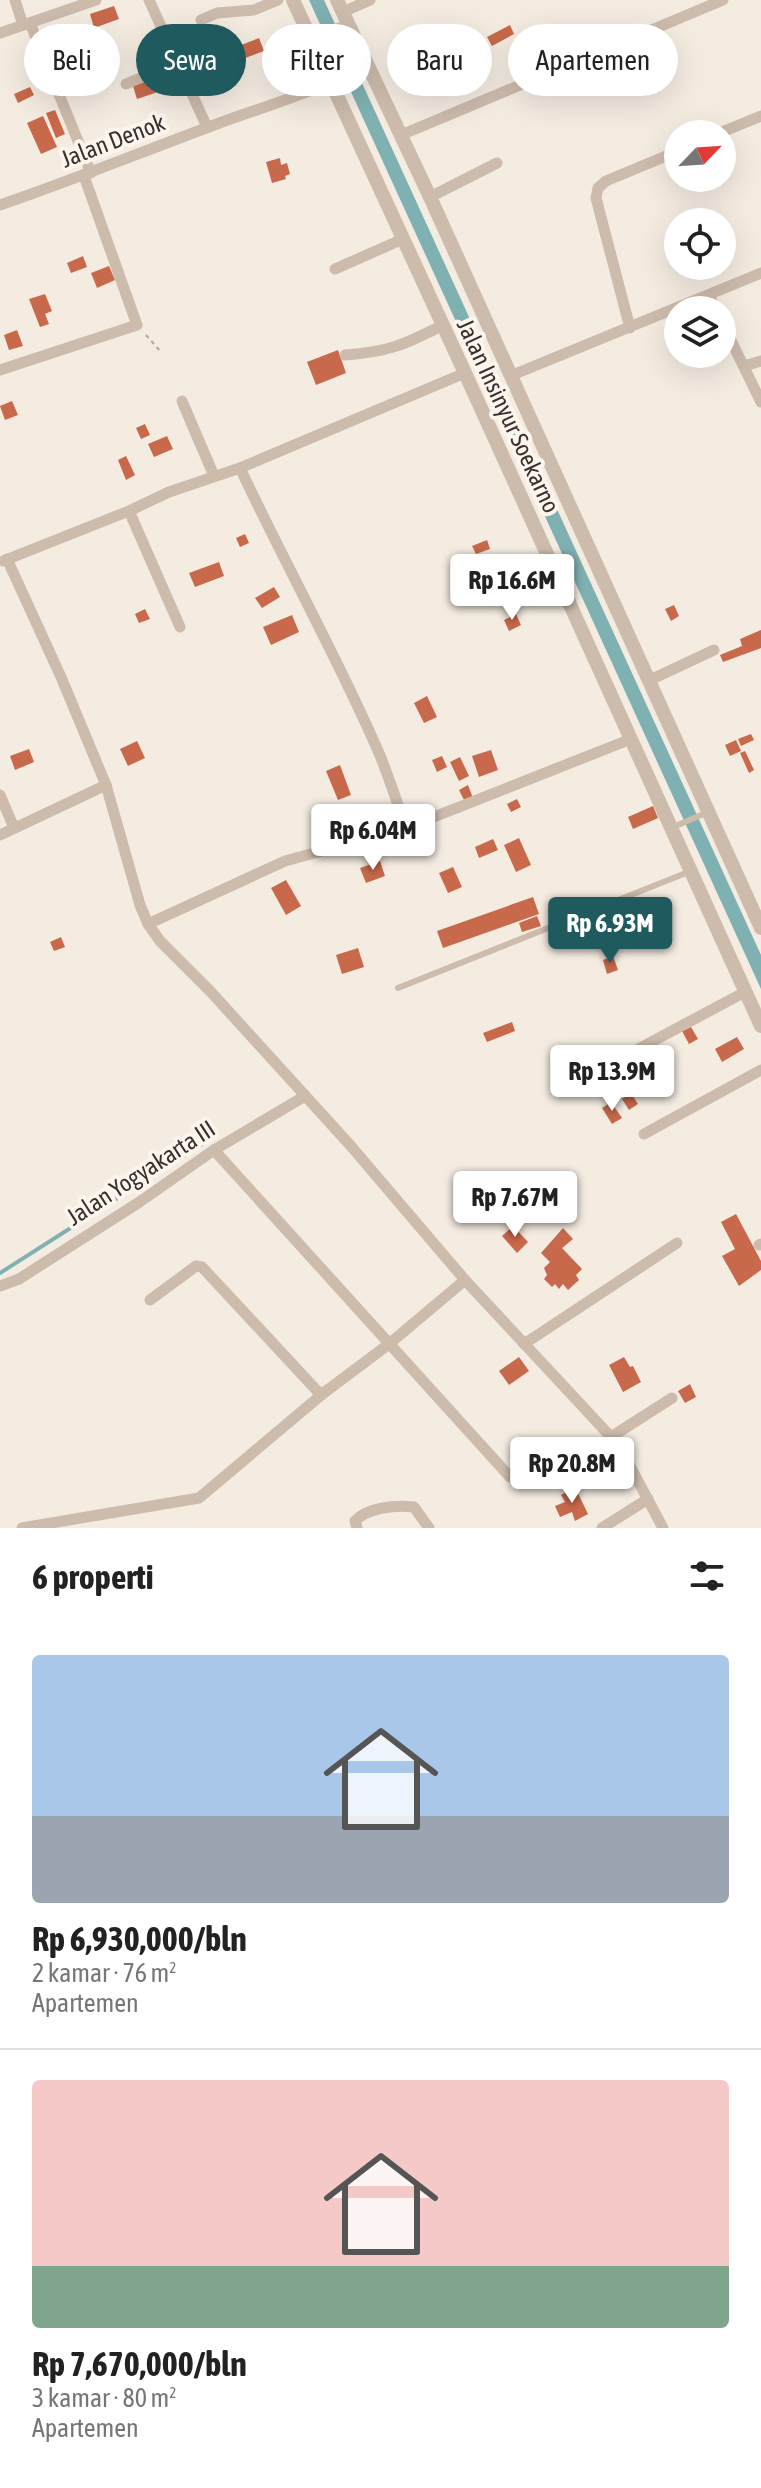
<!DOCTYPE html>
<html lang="id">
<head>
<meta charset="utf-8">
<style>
  body { margin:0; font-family:"Asap Condensed",sans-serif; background:#f2f2f2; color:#222; height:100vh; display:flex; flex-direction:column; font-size:30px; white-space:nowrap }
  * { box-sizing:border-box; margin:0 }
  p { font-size:26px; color:#767676 }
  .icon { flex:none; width:44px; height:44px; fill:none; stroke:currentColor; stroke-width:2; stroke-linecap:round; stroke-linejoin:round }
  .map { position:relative; height:1528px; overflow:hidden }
  .details { display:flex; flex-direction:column; background:#fff; flex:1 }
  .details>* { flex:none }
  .banner { position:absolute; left:24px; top:24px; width:714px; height:72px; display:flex; gap:16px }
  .needle { width:52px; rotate:65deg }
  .buttons { position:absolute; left:664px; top:120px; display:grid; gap:16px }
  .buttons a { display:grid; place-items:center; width:72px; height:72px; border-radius:50%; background:#fff; box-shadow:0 8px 32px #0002; font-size:40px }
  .price { position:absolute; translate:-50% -68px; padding:0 18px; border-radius:8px; background:#fff; color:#222; font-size:26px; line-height:52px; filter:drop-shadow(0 2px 4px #0008) }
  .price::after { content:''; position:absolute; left:50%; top:48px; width:24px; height:18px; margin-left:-12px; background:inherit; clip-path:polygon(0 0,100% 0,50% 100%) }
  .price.on { background:#1f5a5e; color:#fff }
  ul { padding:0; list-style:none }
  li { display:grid; align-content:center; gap:16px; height:424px; padding:0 32px }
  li+li { border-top:2px solid #e0e0e0 }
  li span { display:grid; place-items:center; height:248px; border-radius:8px; color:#555 }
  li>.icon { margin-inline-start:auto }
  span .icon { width:144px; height:144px; fill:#fffc; stroke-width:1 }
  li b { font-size:34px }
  h2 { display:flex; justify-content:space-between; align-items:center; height:96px; padding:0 32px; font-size:34px }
  .tag { padding:0 28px; border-radius:36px; background:#fff; box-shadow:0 8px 32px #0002; font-size:28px; line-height:72px }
  .tag.on { background:#1f5a5e; color:#fff }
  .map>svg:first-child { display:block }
  .water { fill:#7fb0b2 }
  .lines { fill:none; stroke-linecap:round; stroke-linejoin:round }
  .stream { stroke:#7fb0b2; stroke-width:4 }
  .building { fill:#c8694b }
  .path { stroke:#b9a596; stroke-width:2; stroke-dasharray:4 4; stroke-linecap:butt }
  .service { stroke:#cdbbac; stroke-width:6 }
  .minor { stroke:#cdbbac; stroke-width:11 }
  .tertiary { stroke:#cdbbac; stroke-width:14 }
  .labels { text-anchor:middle; stroke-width:8; stroke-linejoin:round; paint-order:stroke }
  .street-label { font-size:24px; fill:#3b302b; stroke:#fbf5ee }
</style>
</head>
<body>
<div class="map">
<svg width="761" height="1528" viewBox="0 0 761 1528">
  <rect width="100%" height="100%" fill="#f4ebe1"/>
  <polygon class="water" points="309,0 324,0 761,955 761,989"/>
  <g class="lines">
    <polyline class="stream" points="0,1273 207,1141"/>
  </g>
  <g class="building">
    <polygon points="114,6 119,19 94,28 90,14"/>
    <polygon points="510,25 514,34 492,46 487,37"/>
    <polygon points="259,38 264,51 240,60 236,47"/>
    <polygon points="479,70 484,80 466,88 462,77"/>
    <polygon points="157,77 161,91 137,99 133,86"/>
    <polygon points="30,87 34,95 18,103 14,94"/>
    <polygon points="55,110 65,134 56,138 46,113"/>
    <polygon points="43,116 57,147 41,154 27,123"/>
    <polygon points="280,158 281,165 287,163 290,174 285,176 286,179 272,183 266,162"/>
    <polygon points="83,256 87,267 71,273 67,263"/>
    <polygon points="109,266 115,280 97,288 91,273"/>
    <polygon points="45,294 52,311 45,314 49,324 40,327 29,299"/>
    <polygon points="17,330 23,346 9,350 4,335"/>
    <polygon points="338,350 346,373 316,385 307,362"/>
    <polygon points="12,401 18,415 5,420 0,406"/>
    <polygon points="145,424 150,435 141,439 136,428"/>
    <polygon points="167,436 173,449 154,457 148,444"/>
    <polygon points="126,456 135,475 126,480 118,460"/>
    <polygon points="245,534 249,543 240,547 236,538"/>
    <polygon points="487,540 490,549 476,554 472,546"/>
    <polygon points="219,562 224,576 195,587 189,573"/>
    <polygon points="274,587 280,597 262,608 255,598"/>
    <polygon points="674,605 679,616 671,621 665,609"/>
    <polygon points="145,609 150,619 139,623 135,614"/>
    <polygon points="516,614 521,625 509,631 504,620"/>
    <polygon points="292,615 299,632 271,645 263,627"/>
    <polygon points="761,630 761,648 723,662 720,655 742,646 740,639"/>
    <polygon points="427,696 437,717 424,723 414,703"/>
    <polygon points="751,734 754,740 741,746 738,739"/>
    <polygon points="736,740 741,751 730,756 725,745"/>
    <polygon points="137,741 145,758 128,766 120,749"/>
    <polygon points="29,749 34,762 15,770 10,756"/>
    <polygon points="491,750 498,770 479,777 472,756"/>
    <polygon points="745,751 754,770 749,773 740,753"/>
    <polygon points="442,756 447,767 437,772 432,760"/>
    <polygon points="460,757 469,776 459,781 450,762"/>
    <polygon points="340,765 351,795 338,800 326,771"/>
    <polygon points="468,785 473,798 465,802 459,790"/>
    <polygon points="517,799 521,807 511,812 507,804"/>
    <polygon points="653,806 658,818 633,829 628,817"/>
    <polygon points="519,838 531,865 516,872 504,845"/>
    <polygon points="493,839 498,850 479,858 475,847"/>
    <polygon points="380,861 385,876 366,883 360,868"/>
    <polygon points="453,867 462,887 448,893 439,873"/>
    <polygon points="286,880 301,906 286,915 271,888"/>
    <polygon points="533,897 539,914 443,948 437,931"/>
    <polygon points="537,916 541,926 522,932 519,923"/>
    <polygon points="61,937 65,947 54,951 50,942"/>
    <polygon points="358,948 364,967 342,974 336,955"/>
    <polygon points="613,956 618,970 607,974 603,960"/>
    <polygon points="512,1022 515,1031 487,1042 483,1033"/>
    <polygon points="691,1027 698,1039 689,1044 682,1031"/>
    <polygon points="737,1037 744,1049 722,1062 715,1049"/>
    <polygon points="631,1093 638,1104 629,1110 622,1099"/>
    <polygon points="611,1102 622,1118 612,1124 602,1108"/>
    <polygon points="736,1214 761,1261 761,1270 739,1286 722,1256 735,1249 721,1222"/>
    <polygon points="513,1226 528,1242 517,1253 502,1236"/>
    <polygon points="563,1228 573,1239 562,1248 582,1269 576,1275 579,1280 568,1290 563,1284 559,1289 555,1284 552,1287 544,1279 547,1275 544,1268 550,1262 541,1253"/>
    <polygon points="519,1357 529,1371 509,1385 499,1371"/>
    <polygon points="624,1357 630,1367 633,1366 641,1382 623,1392 609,1365"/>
    <polygon points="690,1384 696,1397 685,1403 678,1391"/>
    <polygon points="575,1487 588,1514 575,1521 572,1512 560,1517 555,1506 565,1502 561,1495"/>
  </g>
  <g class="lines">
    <polyline class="path" points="146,335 161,352"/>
    <g class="service">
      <polyline points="311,37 347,22"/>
      <polyline points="671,828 708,812"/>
      <polyline points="398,988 691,871"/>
    </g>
    <g class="minor">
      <polyline points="15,0 23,25"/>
      <polyline points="149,0 207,127"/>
      <polyline points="343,12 370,0"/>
      <polyline points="201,20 217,13 254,10 278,0"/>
      <polyline points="30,23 91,173"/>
      <polyline points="0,33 96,0"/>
      <polyline points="126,84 178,62"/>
      <polyline points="717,134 761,116"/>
      <polyline points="401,135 723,0"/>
      <polyline points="430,197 497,163"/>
      <path d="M0 205C71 181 139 153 209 127 250 111 291 100 331 82"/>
      <polyline points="335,269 403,239"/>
      <polyline points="709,295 716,310"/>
      <polyline points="722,322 761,402"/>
      <polyline points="630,328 596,198 598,188 606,181 678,151"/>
      <path d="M345 355C388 352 404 345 443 325"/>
      <polyline points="744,366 761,361"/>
      <polyline points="0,370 137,325 84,176"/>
      <polyline points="510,376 761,273"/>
      <polyline points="182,401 214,476"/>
      <path d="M240 468C285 564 337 656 379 753 389 777 397 803 406 828"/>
      <polyline points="129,511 180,627"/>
      <polyline points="7,559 61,677 106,785 140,905 148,924 160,941 210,991 350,1145 465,1280 611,1437 630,1466 663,1528"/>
      <polyline points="3,561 129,511 169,492 240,468 465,373"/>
      <polyline points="650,680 714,650"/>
      <polyline points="0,795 14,828"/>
      <polyline points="0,835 106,785"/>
      <polyline points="148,924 285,861 406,828 631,739"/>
      <polyline points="625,1056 745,992"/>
      <polyline points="644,1134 761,1070"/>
      <polyline points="214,1150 510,1477"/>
      <polyline points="759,1245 761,1244"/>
      <polyline points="0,1286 19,1279 138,1203 214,1150 305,1096"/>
      <polyline points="150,1300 196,1266 202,1267 321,1395 389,1344 465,1280"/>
      <polyline points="524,1344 677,1243"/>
      <polyline points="611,1437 672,1398"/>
      <polyline points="22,1528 199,1498 326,1391"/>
      <path d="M357 1528 355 1521C368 1507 396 1505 414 1507L429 1528"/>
      <polyline points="602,1528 648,1499"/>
    </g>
    <g class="tertiary">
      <polyline points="293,0 465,373 761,1026"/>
      <polyline points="337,0 430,197 761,928"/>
    </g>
  </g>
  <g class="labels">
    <g class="street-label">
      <text transform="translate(113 141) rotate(-21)" y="8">Jalan Denok</text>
      <text transform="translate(508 416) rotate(65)" y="8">Jalan Insinyur Soekarno</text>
      <text transform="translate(141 1173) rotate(-33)" y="8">Jalan Yogyakarta III</text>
    </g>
  </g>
</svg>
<div class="buttons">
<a><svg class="needle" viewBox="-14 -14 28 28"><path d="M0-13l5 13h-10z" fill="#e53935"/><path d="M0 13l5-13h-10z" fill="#767676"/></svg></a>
<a><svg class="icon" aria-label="locate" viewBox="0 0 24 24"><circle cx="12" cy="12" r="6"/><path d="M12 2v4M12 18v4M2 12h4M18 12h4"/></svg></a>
<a><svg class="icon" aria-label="layers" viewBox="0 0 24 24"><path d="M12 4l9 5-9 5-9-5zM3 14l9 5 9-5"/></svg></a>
</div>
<b class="price" style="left:512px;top:622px">Rp 16.6M</b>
<b class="price" style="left:373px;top:872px">Rp 6.04M</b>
<b class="price on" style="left:610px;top:965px">Rp 6.93M</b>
<b class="price" style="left:612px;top:1113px">Rp 13.9M</b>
<b class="price" style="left:515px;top:1239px">Rp 7.67M</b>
<b class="price" style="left:572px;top:1505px">Rp 20.8M</b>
<div class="banner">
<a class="tag">Beli</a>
<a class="tag on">Sewa</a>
<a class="tag">Filter</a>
<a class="tag">Baru</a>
<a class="tag">Apartemen</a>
</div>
</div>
<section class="details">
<h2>6 properti<svg class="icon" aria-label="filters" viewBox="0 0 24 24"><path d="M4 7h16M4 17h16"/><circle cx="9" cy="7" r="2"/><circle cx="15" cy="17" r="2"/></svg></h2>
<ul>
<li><span style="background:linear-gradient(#a9c7e8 65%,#9aa5b1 0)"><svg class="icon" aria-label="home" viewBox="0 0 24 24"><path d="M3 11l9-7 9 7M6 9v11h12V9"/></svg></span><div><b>Rp 6,930,000/bln</b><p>2 kamar · 76 m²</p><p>Apartemen</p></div></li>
<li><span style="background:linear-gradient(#f6c9c9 75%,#7fa58c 0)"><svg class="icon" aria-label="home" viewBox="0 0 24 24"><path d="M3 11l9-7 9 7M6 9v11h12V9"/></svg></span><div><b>Rp 7,670,000/bln</b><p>3 kamar · 80 m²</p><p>Apartemen</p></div></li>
</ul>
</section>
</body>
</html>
